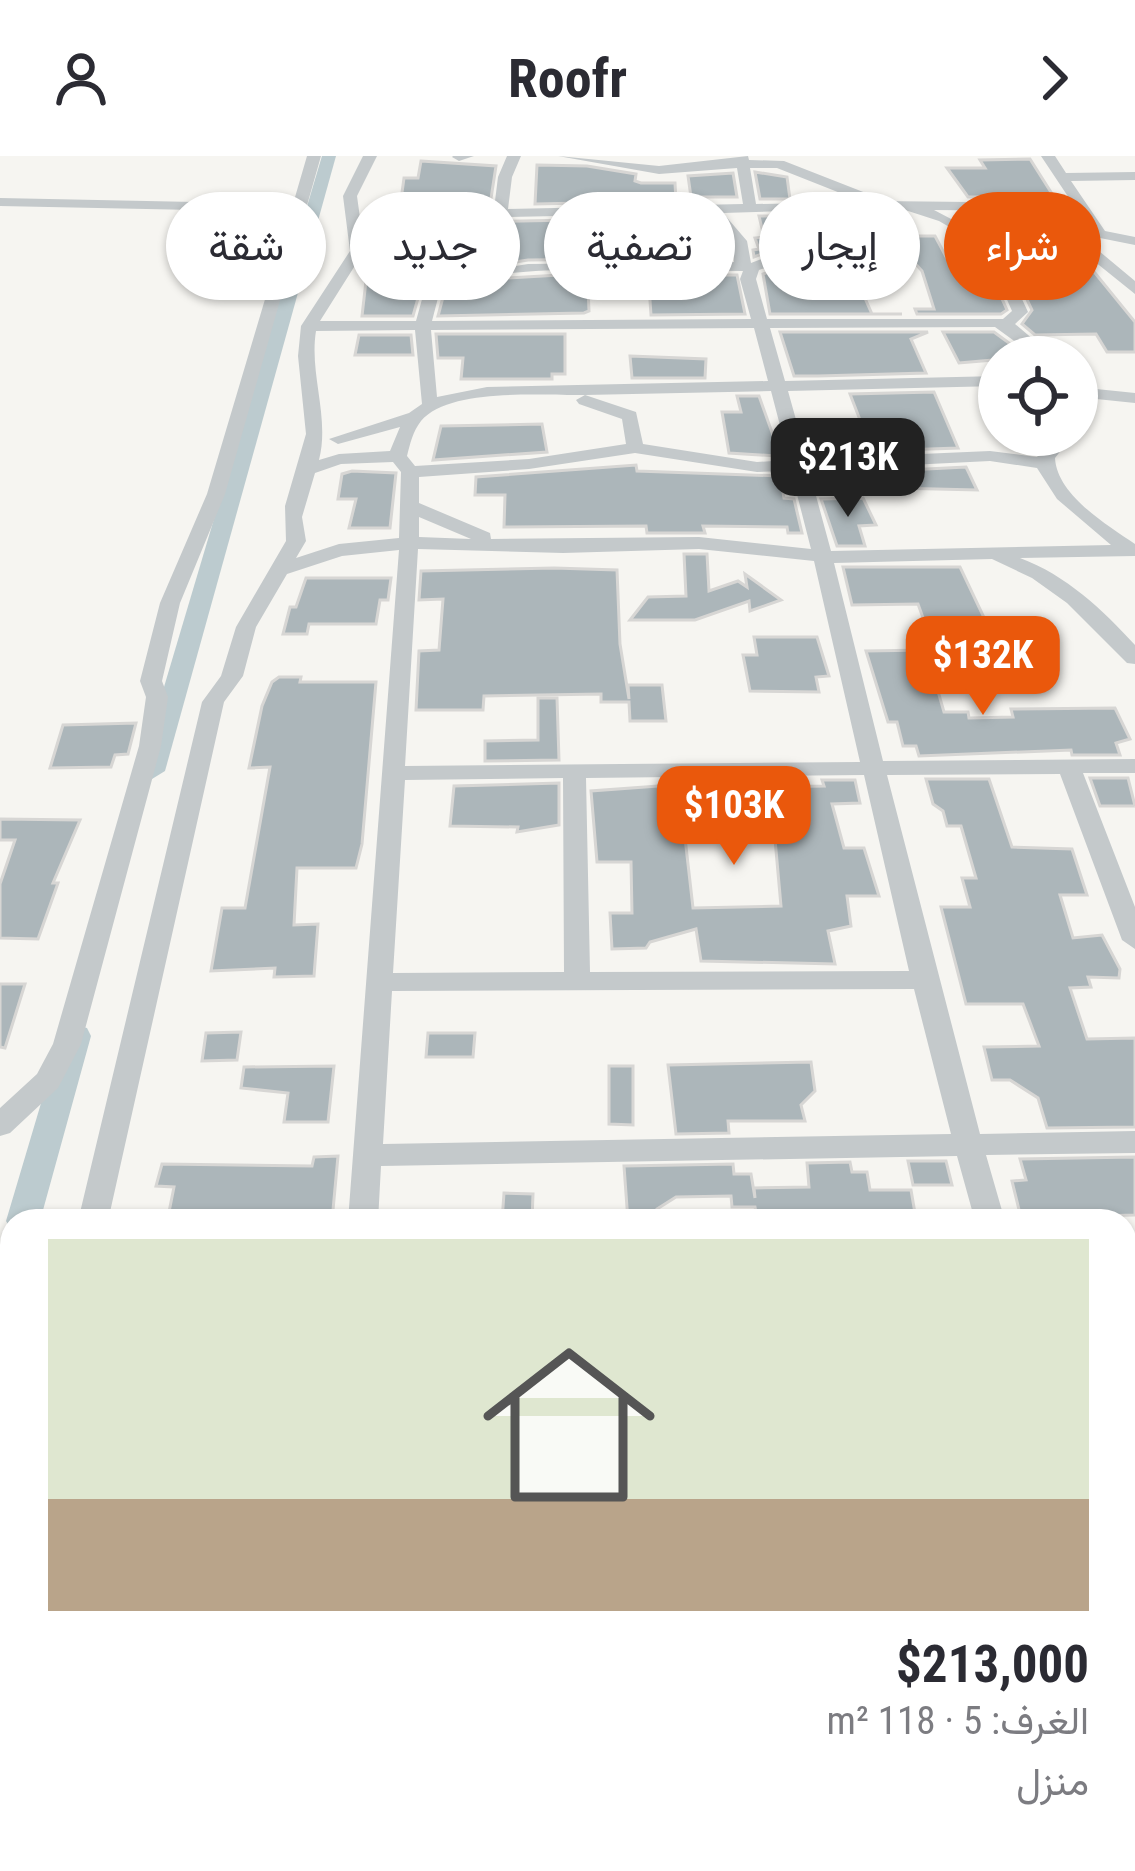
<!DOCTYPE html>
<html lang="ar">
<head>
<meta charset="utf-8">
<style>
  body { margin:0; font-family:"Roboto Condensed",Vazirmatn,sans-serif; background:#f7f7f7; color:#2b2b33; direction:rtl; height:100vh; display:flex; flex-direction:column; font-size:45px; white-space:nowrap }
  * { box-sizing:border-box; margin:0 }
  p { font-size:39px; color:#7c7c81 }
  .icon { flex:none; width:66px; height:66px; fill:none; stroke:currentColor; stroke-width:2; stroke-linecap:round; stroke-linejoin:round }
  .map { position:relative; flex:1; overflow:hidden; direction:ltr }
  .side { position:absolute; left:0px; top:1053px; width:1137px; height:663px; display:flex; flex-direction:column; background:#fff; border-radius:36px 36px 0 0; box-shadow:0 3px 9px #0004; direction:rtl }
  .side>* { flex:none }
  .banner { position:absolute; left:36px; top:36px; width:1065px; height:108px; direction:rtl; display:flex; gap:24px }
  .controls { position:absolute; left:978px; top:180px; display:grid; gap:24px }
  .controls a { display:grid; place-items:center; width:120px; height:120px; border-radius:50%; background:#fff; box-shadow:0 3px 9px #0004; font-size:60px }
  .price { position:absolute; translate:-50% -102px; padding:0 27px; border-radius:24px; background:#ea580c; color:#fff; font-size:39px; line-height:78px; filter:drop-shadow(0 3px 6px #0008) }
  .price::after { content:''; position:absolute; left:50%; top:72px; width:36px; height:27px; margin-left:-18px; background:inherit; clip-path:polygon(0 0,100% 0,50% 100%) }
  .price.active { background:#222; color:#fff }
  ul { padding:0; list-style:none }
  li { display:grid; align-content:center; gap:24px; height:636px; padding:0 48px }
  li span { display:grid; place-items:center; height:372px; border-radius:0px; color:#555 }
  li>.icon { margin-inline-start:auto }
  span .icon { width:216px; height:216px; fill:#fffc; stroke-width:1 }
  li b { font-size:51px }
  .chip { padding:0 42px; border-radius:54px; background:#fff; box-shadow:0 3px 9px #0004; font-size:42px; line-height:108px }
  .chip.active { background:#ea580c; color:#fff }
  header { display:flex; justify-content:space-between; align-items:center; height:156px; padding:0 48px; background:#fff; font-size:54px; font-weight:700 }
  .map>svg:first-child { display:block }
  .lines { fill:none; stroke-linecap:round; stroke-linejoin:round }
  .canal { fill:#bccbcf; fill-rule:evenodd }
  .building { fill:#acb6ba; stroke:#d7d6d4; stroke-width:3; fill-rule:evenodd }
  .minor { fill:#c4c9cb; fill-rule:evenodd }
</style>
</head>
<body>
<header><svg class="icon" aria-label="forward" viewBox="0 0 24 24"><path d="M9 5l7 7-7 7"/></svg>Roofr<svg class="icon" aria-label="person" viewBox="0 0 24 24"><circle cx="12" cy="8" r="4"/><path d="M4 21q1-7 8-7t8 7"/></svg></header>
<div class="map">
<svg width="1135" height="1715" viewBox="0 0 1135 1715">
  <rect width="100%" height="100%" fill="#f6f5f1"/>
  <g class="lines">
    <g class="canal">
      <polygon points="322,0 336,0 165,615 152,623 143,620 139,615"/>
      <polygon points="76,869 87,872 91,880 40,1065 12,1065 12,1075 6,1065 61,880 65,872"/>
      <polygon points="12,1089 12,1155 0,1159 0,1093"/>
    </g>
  </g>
  <g class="building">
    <polygon points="1030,3 1054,41 968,41 947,12 985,12 980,4"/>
    <polygon points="421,5 496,10 490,49 400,51 404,22 418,22"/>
    <polygon points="537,9 587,10 636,18 635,25 641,27 675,27 676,45 535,48"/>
    <polygon points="755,16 787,21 790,43 760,43"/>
    <polygon points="733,17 737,41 691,41 688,20"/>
    <polygon points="984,59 1023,59 1035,82 996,81"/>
    <polygon points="759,60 786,60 798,81 803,82 754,101 753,94 759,93 755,82 764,81"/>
    <polygon points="677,62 678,100 728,99 728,94 729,102 528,104 458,115 461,66"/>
    <polygon points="438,67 434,107 394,92 397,72"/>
    <polygon points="889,80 935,80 952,112 988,112 1007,154 1001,158 917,158 915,153 934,153 922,115 912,104 899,105"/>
    <polygon points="828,81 838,81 872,158 902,158 770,158 763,118 815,100 828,88"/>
    <polygon points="1006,99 1082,101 1135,166 1135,196 1107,196 1096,178 1035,179 1022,168 1032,154"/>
    <polygon points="392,111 431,125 420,135 413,160 362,160 367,116 391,116"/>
    <polygon points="560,119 737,119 745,158 651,159 649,130 588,131 589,155 584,157 438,160 443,141 460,133 507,122"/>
    <polygon points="928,176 911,183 926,217 818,220 794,220 780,176"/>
    <polygon points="943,176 994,176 1028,201 959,207"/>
    <polygon points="436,178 565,178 565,218 552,218 552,223 461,223 463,202 438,202"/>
    <polygon points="359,179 411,179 413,199 355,199"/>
    <polygon points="630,200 706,203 705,222 632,222"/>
    <polygon points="934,236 958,292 872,295 850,238"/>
    <polygon points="737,240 759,240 774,282 776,300 729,297 722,256 741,256"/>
    <polygon points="542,268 547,296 433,304 441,270"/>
    <polygon points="636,309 637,315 780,320 784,342 794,343 802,377 788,377 787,371 703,370 705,377 647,377 646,370 504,371 505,339 475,339 476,321"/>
    <polygon points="966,311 977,334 894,332 888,315"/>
    <polygon points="352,315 396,317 390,372 349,372 356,343 338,343 342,318"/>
    <polygon points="863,342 876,369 859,370 865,390 837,390 821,343"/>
    <polygon points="684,398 707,398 709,435 738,425 747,431 745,418 781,444 750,455 749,445 695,464 630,464 648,441 686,440"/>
    <polygon points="843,411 960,411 988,470 926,470 918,448 852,449"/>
    <polygon points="554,412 617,414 620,488 629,543 628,529 662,529 666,565 630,565 629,546 601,546 601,538 484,540 483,554 416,554 419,495 439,494 443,443 419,444 421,415"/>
    <polygon points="306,422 391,422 388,444 380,444 376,468 309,468 307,478 283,478 290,451 296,451"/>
    <polygon points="754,481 817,481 829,520 816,521 819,536 750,535 743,499 757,499"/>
    <polygon points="926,494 944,556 968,556 969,562 1013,561 1011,553 1115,552 1130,583 1116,587 1120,599 1072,599 1071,594 919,600 916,590 903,590 897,566 888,566 866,495"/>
    <polygon points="279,521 301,521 300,526 376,526 362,688 356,712 297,712 294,769 318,768 314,820 274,821 275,812 211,815 222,752 245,752 270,611 249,612 262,550 272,526"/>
    <polygon points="538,542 557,542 559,604 485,605 485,585 538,584"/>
    <polygon points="136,567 128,598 115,599 111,611 50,612 63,569"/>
    <polygon points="1090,622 1128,622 1135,650 1100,650"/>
    <polygon points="926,623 989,623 1012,691 1072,693 1087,739 1060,739 1073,782 1102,779 1120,813 1119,822 1088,821 1091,831 1070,832 1087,883 1135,882 1135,971 1047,972 1038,942 1010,924 992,924 984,891 1039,890 1023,848 966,848 941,751 970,751 962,722 976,722 961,670 947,670 943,655 933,648"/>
    <path d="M822 624H855L860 647 832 648 844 692H864L879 740H847L851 770 828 775 835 808 701 805 696 773 650 786 646 792 612 793 610 757H632L631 706H597L591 635 726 625 727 636H771L770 631 824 630ZM774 672 781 750 693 752 684 673Z"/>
    <polygon points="559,627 559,669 517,676 518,671 450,670 454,630"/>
    <polygon points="0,663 80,664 53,727 58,727 38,783 0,782 0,728 15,684 0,684"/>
    <polygon points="0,828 25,828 5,892 0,891"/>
    <polygon points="241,876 237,904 202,905 206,877"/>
    <polygon points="428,877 475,877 473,901 426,901"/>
    <polygon points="811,906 815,935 801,949 805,965 728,965 729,977 676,978 668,909"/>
    <polygon points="334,910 328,966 284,966 288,937 241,932 244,911"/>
    <polygon points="609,910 633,910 633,969 609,968"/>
    <polygon points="338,1000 332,1065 288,1065 289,1057 168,1061 174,1031 156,1030 162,1008 312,1010 314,1001"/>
    <polygon points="1135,1001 1135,1059 1021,1062 1012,1025 1026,1024 1020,1003"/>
    <polygon points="908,1005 946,1005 952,1029 913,1029"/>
    <polygon points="850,1006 852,1016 867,1016 870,1034 911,1034 916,1063 757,1062 755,1051 732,1051 731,1040 676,1041 657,1053 658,1065 628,1065 624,1010 733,1008 734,1018 751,1018 755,1042 754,1032 809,1031 807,1007"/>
    <polygon points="504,1037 533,1038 532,1065 502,1065"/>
  </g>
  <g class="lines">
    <g class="minor">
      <polygon points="307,0 321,0 225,338 180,447 162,525 168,541 161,590 81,888 58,932 10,977 0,980 0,952 37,918 53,888 139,590 146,541 140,525 160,447 207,338 291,56 0,50 0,42 293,48"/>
      <path d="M363 0H377L357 40 360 62 404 55 494 53 498 21 507 0H521L512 21 508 53 743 48 737 12 659 18 558 0 659 10 748 0 749 4 784 5 876 41 877 45 1053 47 1093 90 1135 125V138L1084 97 999 94 1028 156 1015 168 1054 201H1036L995 171 770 172 785 225 999 220V230L788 235 807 303 990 295 1037 301 1055 279H1073L1055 302C1057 339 1107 369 1135 388V400L1020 402C1066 419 1103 454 1135 489V508L1127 507 1067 447 1032 422 992 403 834 407 883 605 1135 603V617H1083L1135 751V793L1122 784 1060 618 887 619 980 978 1135 975V997L986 999 1005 1065H975L957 1000 381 1010 378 1065H348L399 394 342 400 287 418 256 471 243 520 224 546 108 1065H78L202 546 221 520 236 471 286 385 285 350 306 278 298 200 301 170 350 95 343 40ZM750 12H777L863 46 756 48ZM902 53 939 65 984 91 1012 155 1003 163H767L756 123 759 114 814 96 825 85 803 55ZM934 54 1049 55 1076 88 993 85ZM788 55 810 84 751 107 747 85 723 57ZM707 57 732 85 734 106 528 108 453 120 457 62ZM443 62 438 113 394 97 364 92 361 71ZM361 100 386 104 440 124 424 136 416 165H320ZM634 114 743 115 740 123 751 163 432 165 439 138C485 108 579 115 634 114ZM754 172 768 225 487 231 437 241 431 174ZM415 174 422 248 409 257 329 283 338 288 400 271 390 295 339 298 319 304C330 261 309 218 316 175ZM771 235 789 304 757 306 643 288 636 256 585 239ZM585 239 576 244 579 248 622 263 626 288 529 303 415 310 407 300C410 288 413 275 421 265 450 231 543 240 585 239ZM635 297 757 316 791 315 811 393 699 381 491 383 490 377 419 347V321L529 313ZM990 305 1037 312 1057 343 1111 389 831 395 809 314ZM393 306 401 316 399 382 339 388 296 402 306 385 302 361 315 317 341 308ZM419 361 471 383 419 381ZM418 393 563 397 699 393 814 405 860 606 405 610ZM864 619 909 815 590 816 586 622ZM563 622 564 816 393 817 405 624ZM914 833 951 978 383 988 392 835Z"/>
      <polygon points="474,0 459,5 452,1 453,0"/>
      <polygon points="1041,0 1055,0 1066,17 1135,16 1135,24 1071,25 1105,75 1135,81 1135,89 1095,81"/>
      <polygon points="1077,231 1135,237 1135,247 1077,241"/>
      <rect x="1125" y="1113" width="10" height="26"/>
      <rect x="1125" y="1280" width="10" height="30"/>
      <polygon points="12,1406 12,1485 0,1490 0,1411"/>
      <rect x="1125" y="1555" width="10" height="38"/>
      <polygon points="1125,1594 1135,1598 1135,1675 1125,1671"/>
      <polygon points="268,1704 308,1704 307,1715 267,1715"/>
      <polygon points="829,1704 869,1704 871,1715 831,1715"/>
    </g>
  </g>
</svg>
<div class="controls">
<a><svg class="icon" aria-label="locate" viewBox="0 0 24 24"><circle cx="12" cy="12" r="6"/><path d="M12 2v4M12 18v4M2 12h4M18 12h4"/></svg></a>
</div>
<b class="price active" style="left:848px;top:364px">$213K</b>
<b class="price" style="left:983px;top:562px">$132K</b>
<b class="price" style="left:734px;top:712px">$103K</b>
<div class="banner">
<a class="chip active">شراء</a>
<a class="chip">إيجار</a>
<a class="chip">تصفية</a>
<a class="chip">جديد</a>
<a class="chip">شقة</a>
</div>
<section class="side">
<ul>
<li><span style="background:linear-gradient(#dfe7d0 70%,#b9a48a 0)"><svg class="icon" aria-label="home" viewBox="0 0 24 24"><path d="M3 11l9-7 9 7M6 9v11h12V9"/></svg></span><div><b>$213,000</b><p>الغرف: 5 · 118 m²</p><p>منزل</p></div></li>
</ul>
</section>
</div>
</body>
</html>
